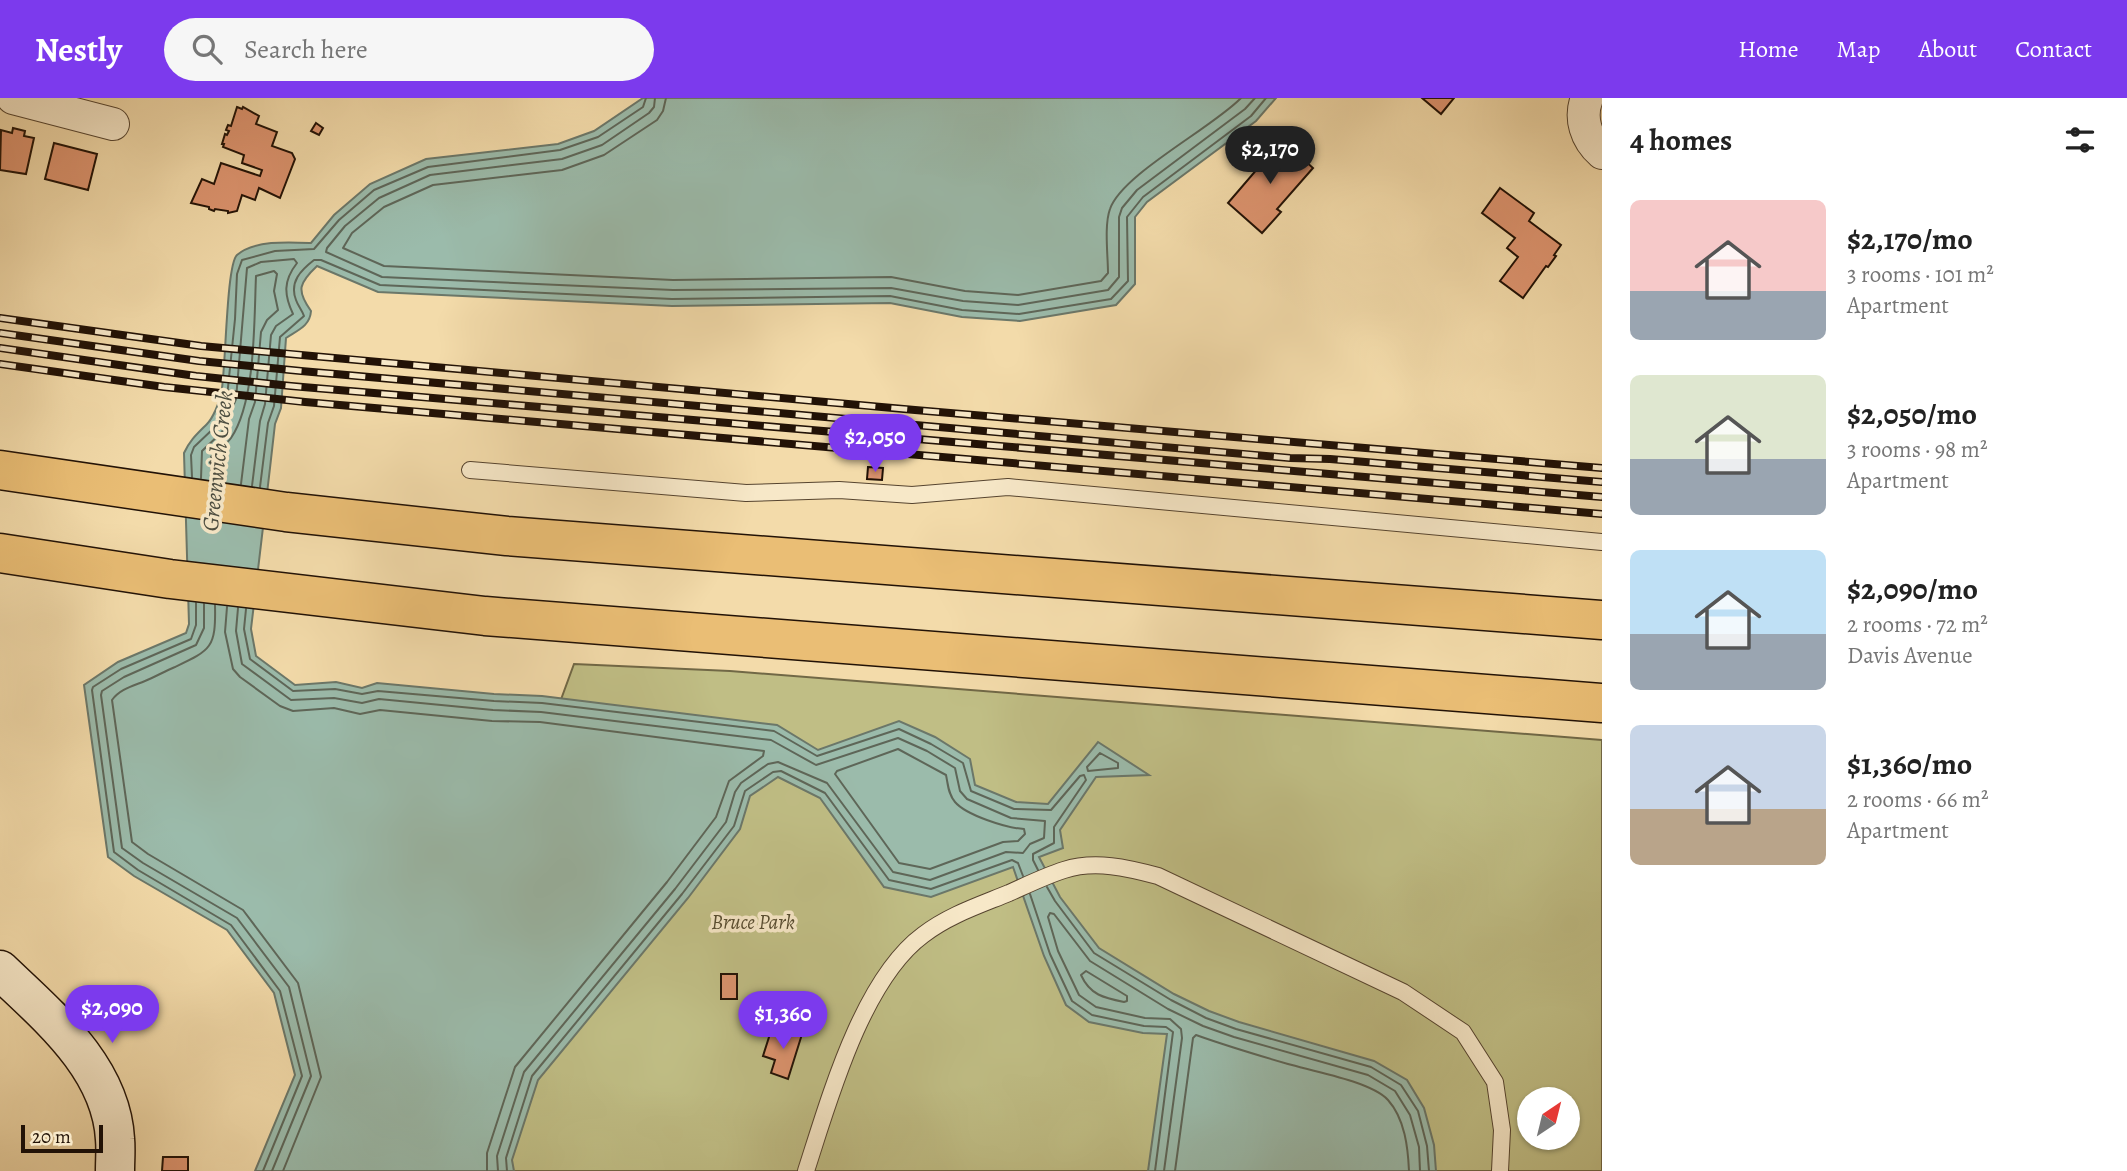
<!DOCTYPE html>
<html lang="en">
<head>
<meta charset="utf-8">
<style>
  body { margin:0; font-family:Alegreya,serif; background:#f6f6f6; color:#222; height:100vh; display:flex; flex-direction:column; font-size:26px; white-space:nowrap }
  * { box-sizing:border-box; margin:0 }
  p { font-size:23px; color:#767676 }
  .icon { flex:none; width:38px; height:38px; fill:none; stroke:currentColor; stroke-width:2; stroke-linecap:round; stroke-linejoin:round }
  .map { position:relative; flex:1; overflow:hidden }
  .panel { display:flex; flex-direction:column; background:#fff; width:525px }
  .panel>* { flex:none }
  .needle { width:46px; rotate:35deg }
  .fabs { position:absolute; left:1517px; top:989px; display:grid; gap:14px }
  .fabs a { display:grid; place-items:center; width:63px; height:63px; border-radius:50%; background:#fff; box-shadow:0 2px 5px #0004; font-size:35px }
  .scale { position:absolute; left:21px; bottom:18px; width:82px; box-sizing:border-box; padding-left:7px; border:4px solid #221206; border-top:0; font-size:19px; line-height:24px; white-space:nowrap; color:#221206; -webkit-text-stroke:5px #f7e8c8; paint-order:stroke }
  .price { position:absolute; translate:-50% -60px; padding:0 16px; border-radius:24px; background:#7c3aed; color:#fff; font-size:23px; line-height:46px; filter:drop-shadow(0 2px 4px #0008) }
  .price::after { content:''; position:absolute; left:50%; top:42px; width:21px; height:16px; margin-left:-10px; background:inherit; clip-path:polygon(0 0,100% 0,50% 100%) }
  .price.current { background:#222; color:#fff }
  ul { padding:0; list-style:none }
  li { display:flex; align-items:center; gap:21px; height:175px; padding:0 28px }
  li span { display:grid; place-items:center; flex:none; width:196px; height:140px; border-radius:10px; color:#555 }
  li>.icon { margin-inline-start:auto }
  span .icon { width:84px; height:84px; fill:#fffc; stroke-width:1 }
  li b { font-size:30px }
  h2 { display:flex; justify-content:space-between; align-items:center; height:84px; padding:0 28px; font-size:30px }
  header { display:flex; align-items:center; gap:42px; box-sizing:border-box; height:98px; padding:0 35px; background:#7c3aed; color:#fff }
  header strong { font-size:33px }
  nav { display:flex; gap:38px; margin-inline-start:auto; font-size:24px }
  .search { width:490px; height:63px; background:#f6f6f6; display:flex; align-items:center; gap:18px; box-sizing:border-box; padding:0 24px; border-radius:38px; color:#767676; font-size:26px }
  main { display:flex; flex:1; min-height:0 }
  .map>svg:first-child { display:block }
  .green { fill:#c0be85; stroke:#716846; stroke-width:2; fill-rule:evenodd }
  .water { fill:#9bbbab; stroke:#6b7769; stroke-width:2 }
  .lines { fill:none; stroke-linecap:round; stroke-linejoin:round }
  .shore { stroke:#5e6658; stroke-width:2 }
  .building { fill:#dd946f; stroke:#221206; stroke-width:2 }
  .lane-casing { stroke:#56442f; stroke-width:18 }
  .street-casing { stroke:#56442f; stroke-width:34 }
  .secondary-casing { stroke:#221206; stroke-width:41 }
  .highway-casing { stroke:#221206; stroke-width:41 }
  .lane { stroke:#f7e8c8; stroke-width:16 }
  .street { stroke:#f7e8c8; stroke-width:32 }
  .secondary { stroke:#f7e8c8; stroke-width:38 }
  .highway { stroke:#eabe75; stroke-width:38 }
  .rail-casing { stroke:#221206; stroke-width:8 }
  .rail { stroke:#f7e8c8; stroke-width:5; stroke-dasharray:16; stroke-linecap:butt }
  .labels { text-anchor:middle; stroke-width:7; stroke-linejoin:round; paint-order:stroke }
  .park-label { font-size:21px; font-style:italic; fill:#594e32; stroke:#f7e8c8 }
  .water-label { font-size:23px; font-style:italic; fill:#4c4d40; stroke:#f7e8c8 }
</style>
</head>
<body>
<header>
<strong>Nestly</strong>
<div class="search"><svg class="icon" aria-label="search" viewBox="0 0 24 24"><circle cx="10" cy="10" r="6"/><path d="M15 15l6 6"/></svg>Search here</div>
<nav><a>Home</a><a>Map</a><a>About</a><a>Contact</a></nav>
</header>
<main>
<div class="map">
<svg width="1602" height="1073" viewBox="0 0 1602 1073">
  <rect width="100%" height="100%" fill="#f3dbaa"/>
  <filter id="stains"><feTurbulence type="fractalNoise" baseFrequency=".00286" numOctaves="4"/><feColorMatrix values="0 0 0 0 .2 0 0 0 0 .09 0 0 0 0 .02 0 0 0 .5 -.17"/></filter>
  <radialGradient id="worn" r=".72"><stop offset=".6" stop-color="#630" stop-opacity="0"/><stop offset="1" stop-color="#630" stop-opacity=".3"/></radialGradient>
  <path class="green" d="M574 566 730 573 1602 642V1073H388ZM1530 1001H1568V1040H1530Z"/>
  <path class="water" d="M643 0H1276L1256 23 1147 104 1135 119V186L1116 207 1020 223 962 219 890 205 672 208 378 194 317 168C299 185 296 192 311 213 310 228 298 232 286 240L281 310 275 326 270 370 251 531 256 558 295 587 336 584 362 590 377 585 494 596 542 598 777 627 818 652 899 623 935 639 970 661 975 687 1016 704 1048 706 1098 644 1149 677 1096 679 1060 732 1063 750 1039 759 1060 799 1099 850 1174 896 1209 913 1239 924 1374 963 1407 982 1424 1010 1434 1047 1436 1073H1148L1167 936 1143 935 1089 924 1066 907 1044 858 1013 769 931 799 884 789 820 700 778 679 750 698 740 731 688 800 538 982 512 1062 514 1073H255L295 977 274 895 227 832 134 778 108 759 84 587 118 564 186 535 189 526 184 355C190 342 197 336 207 326 213 320 219 305 221 297 226 274 226 167 237 157 254 142 289 144 311 145L334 117 370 86 426 61 558 46 594 33Z"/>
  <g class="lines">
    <g class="shore">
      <polyline points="655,0 654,9 649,15 602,47 562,61 430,77 379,100 345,128 327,150 326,154 382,179 673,192 891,190 963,203 1018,207 1108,192 1119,179 1119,119 1122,110 1137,92 1245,11 1255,0"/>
      <path d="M666 0 663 13 657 22 604 57 562 72 433 87 384 109 352 135 343 150 384 168 673 182 891 179 965 193 1018 197 1101 183 1108 175C1108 158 1104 127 1110 111 1122 76 1212 30 1241 0"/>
      <polyline points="192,379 191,357 194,349 215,329 227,299 235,221 237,176 242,162 275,153 314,151 339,122 374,92 428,69 560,52 598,39 643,9 646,0"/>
      <path d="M201 380 202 353 222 334 236 301 247 170 261 164 294 161 297 165C283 183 284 197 293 216L276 228 271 237 265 306 260 323 252 388"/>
      <path d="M211 382V359C217 352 226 347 231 340 256 303 254 222 256 178L274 173 277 176 274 193 278 212 267 222 261 234 255 304 249 321 241 386"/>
      <path d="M260 389 268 325 274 308 280 239 304 218C302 212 298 208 296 202 289 184 301 172 314 162H321L380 187 672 201 890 198 962 212 1019 216 1111 201 1128 183 1127 119 1143 99 1251 18 1266 0"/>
      <polyline points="196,505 196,527 191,541 121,571 93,589 92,592 114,754 138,772 231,827 280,893 302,978 263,1073"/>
      <polyline points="204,506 204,530 196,547 124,579 102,593 101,597 122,750 143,765 237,820 289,889 311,978 272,1073"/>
      <path d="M215 507C216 550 211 552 175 569 165 573 155 579 145 583 133 588 120 591 112 602L132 744 148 756 243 812 298 885 321 979 283 1073"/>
      <polyline points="227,509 225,534 233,571 240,579 280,608 293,613 334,610 360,616 380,612 492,623 540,624 764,653 763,658 729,683 716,719 667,784 515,969 487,1055 487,1073"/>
      <polyline points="238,510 236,533 242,566 291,602 334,600 362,605 379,601 493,612 541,614 771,642 816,667 898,640 927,653 955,670 960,693 967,701 1011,720 1045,723 1044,740 1030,746 1023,755 1006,754 930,782 893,774 827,685 778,664 768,666 741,685 735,694 726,724 675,791 524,974 497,1058 498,1073"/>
      <polyline points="246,511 244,531 250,561 293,593 335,591 362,596 378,593 494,603 542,605 774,633 817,658 899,631 931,646 963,665 971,693 1014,711 1051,712 1080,678 1084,677 1086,682 1054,729 1054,745 1033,756 1033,762 1038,772"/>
      <path d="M898 651 946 677C948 686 948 696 955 704 966 717 1006 730 1024 731L1025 736 1018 743 1003 744 930 771 899 765 835 676 837 673Z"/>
      <polygon points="1100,655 1118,665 1118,670 1088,673 1087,669"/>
      <polyline points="1047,789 1055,803 1094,855 1171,902 1206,920 1236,931 1371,969 1401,987 1418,1013 1427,1048 1429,1073"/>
      <polyline points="1030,796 1050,856 1072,903 1092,917 1144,928 1166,929 1173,934 1155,1073"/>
      <path d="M1086 873 1127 898V903L1124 904C1104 900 1090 897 1081 877Z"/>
      <polyline points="507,1073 506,1060 532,978 682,796 734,728 745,693 773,674 781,673 825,695 889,782 931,791 1012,762 1018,765 1023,778"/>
      <polyline points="1164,1073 1182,940 1181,931 1170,921 1145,920 1096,909 1079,897 1058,853 1048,819 1050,815 1054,816 1090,863 1168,911 1203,928 1234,939 1368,977 1395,993 1410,1017 1419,1049 1420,1073"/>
      <path d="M1175 1073 1193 940 1196 937C1227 948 1257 957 1288 966 1313 973 1372 984 1388 1002 1405 1021 1408 1050 1409 1073"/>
    </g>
  </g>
  <g class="building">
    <polygon points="1422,0 1454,0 1441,16"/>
    <polygon points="237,9 242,11 243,9 259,18 256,26 277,34 272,48 292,55 295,61 280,100 259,90 255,102 242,97 237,113 228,115 228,113 215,111 214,113 209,111 209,109 191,105 202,81 214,86 221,65 260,78 262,72 242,65 244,57 223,49 224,46 222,46 225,36 227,37 229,33 226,32 228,27 231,28"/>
    <polygon points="316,25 323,30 319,37 311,33"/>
    <polygon points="13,30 25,33 24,38 34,40 26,76 0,72 1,32 12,35"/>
    <polygon points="1282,42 1313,70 1277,111 1281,114 1262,135 1228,105"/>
    <polygon points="54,45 97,56 88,92 45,81"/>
    <polygon points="1500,90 1534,115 1529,123 1561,147 1554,157 1556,158 1548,169 1546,168 1523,200 1500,183 1518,159 1507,150 1515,140 1482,115"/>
    <polygon points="868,369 883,370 882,382 867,381"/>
    <rect x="721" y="876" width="16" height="25"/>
    <polygon points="786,928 803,933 788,981 771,975 775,962 763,958 770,936 782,940"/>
    <polygon points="163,1059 188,1059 188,1073 162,1073"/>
  </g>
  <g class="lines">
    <g class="lane-casing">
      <g id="lane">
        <polyline points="470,372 746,395 839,392 912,397 1008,389 1602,444"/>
        <path d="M806 1073C829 1002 862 882 923 837 949 817 980 807 1009 795 1027 787 1045 778 1064 772 1095 762 1128 770 1158 778L1403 894 1463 934 1495 984 1502 1032 1500 1073"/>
      </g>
    </g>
    <g class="street-casing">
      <g id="street">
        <polyline points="13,0 113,26"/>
        <path d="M1587 0C1579 20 1586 41 1602 55"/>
      </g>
    </g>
    <g class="secondary-casing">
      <path id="secondary" d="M0 872C48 918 111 969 115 1041 116 1051 115 1062 115 1073"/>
    </g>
    <g class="highway-casing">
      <g id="highway">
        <polyline points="0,372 286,414 507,438 1602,522"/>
        <polyline points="0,455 170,481 485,518 1602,605"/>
      </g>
    </g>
    <use href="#lane" class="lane"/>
    <use href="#street" class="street"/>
    <use href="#secondary" class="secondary"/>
    <use href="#highway" class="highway"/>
    <g class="rail-casing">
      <g id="rail">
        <polyline points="0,220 201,248 915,312 1602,370"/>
        <polyline points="0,235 199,263 301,273 1290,360 1330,361 1602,384"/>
        <polyline points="0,250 196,278 291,288 1602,399"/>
        <polyline points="0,266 164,289 305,304 1602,416"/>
      </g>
    </g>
    <use href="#rail" class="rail"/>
  </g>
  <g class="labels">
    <g class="park-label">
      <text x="753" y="831">Bruce Park</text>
    </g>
    <g class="water-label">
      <text transform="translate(217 363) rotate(-84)" y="8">Greenwich Creek</text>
    </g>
  </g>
  <rect width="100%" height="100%" filter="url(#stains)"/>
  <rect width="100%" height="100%" fill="url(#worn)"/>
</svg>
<div class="fabs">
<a><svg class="needle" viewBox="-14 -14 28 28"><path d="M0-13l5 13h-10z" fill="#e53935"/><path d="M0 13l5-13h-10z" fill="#767676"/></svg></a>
</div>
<div class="scale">20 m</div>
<b class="price current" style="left:1270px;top:88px">$2,170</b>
<b class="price" style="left:875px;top:376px">$2,050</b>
<b class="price" style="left:112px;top:947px">$2,090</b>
<b class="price" style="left:783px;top:953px">$1,360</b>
</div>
<section class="panel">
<h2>4 homes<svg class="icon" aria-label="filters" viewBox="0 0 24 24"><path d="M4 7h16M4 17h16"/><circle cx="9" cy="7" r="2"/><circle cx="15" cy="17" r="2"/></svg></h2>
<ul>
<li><span style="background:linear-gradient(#f6c9c9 65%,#9aa5b1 0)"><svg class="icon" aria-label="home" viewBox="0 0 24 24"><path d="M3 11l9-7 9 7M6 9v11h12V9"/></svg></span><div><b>$2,170/mo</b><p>3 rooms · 101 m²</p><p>Apartment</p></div></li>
<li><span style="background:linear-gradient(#dfe7d0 60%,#9aa5b1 0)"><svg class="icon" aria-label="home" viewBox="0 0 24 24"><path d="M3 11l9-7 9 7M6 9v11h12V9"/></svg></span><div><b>$2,050/mo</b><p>3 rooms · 98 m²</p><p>Apartment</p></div></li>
<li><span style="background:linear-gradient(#bfe0f5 60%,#9aa5b1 0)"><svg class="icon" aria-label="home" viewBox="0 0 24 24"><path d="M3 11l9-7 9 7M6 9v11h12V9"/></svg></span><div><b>$2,090/mo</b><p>2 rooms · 72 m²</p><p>Davis Avenue</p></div></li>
<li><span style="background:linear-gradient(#c9d6e8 60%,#b9a48a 0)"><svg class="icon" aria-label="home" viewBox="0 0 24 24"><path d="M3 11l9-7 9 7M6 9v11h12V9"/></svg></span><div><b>$1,360/mo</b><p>2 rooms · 66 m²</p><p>Apartment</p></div></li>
</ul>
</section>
</main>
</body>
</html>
